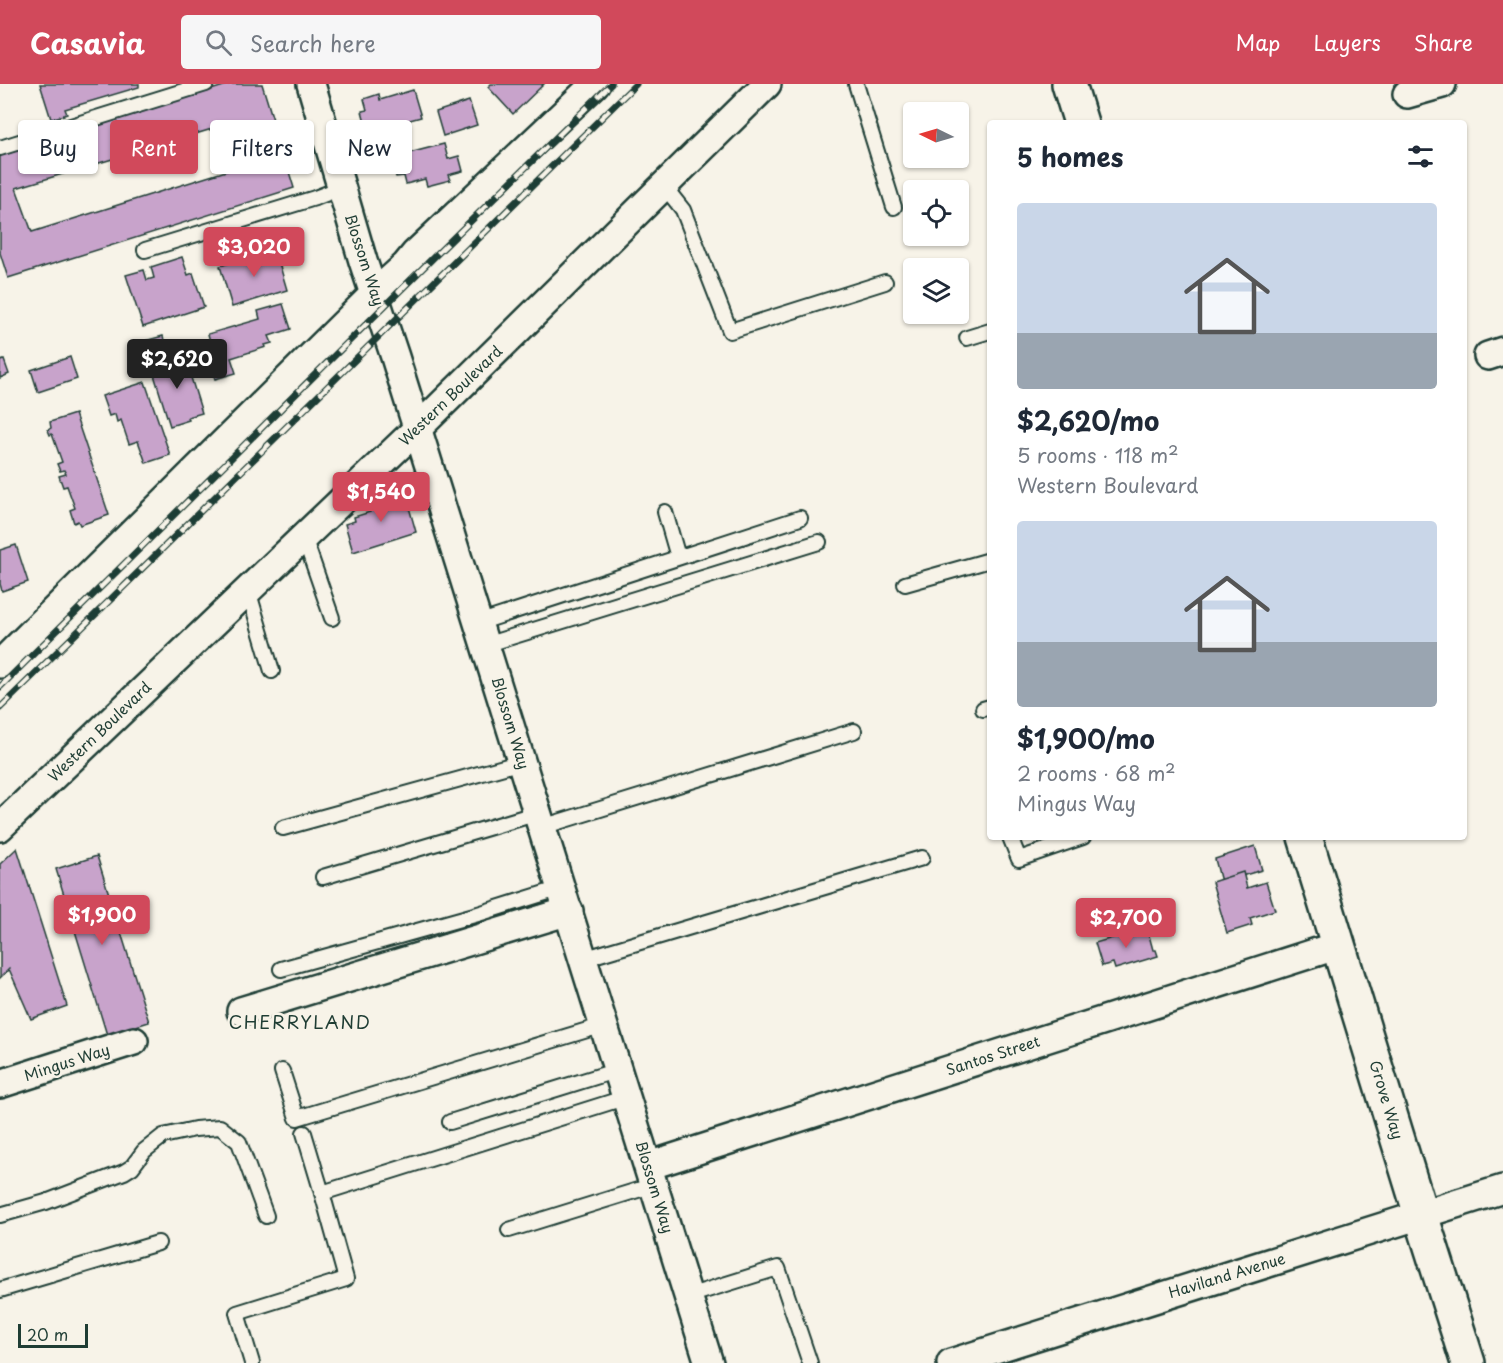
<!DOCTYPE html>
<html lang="en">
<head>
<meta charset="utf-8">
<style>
  body { margin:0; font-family:"Playpen Sans",sans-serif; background:#f6f6f7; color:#1f2937; height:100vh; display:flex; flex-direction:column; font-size:22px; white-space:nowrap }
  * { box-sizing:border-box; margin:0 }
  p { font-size:20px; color:#747a83 }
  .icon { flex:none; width:33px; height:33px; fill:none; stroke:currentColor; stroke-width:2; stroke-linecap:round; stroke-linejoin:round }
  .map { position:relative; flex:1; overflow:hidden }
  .panel { position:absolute; left:987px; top:36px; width:480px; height:720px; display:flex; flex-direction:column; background:#fff; border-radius:6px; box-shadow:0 2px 4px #0004 }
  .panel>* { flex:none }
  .hud { position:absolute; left:18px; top:36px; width:570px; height:54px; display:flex; gap:12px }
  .needle { width:39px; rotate:275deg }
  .tools { position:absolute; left:903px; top:18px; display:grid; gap:12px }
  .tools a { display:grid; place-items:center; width:66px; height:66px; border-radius:6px; background:#fff; box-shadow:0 2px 4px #0004; font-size:30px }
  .scale { position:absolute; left:18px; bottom:15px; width:70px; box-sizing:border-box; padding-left:6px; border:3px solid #1f3d34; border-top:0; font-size:16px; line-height:21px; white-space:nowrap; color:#1f3d34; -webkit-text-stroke:4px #f7f3e8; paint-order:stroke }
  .price { position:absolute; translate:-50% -51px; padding:0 14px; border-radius:6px; background:#d1495b; color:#fff; font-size:20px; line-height:39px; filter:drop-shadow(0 2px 3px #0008) }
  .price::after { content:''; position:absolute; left:50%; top:36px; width:18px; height:14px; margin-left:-9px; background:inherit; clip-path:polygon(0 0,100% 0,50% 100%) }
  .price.on { background:#222; color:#fff }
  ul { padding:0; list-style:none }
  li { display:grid; align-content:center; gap:12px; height:318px; padding:0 30px }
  li span { display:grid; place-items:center; height:186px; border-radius:6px; color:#555 }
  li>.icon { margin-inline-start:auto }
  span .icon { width:108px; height:108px; fill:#fffc; stroke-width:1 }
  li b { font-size:26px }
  h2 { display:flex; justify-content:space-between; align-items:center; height:72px; padding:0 30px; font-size:26px }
  .chip { padding:0 21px; border-radius:6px; background:#fff; box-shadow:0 2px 4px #0004; font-size:21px; line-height:54px }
  .chip.on { background:#d1495b; color:#fff }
  header { display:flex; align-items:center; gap:36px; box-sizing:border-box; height:84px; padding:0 30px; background:#d1495b; color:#fff }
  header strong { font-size:28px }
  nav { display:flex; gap:33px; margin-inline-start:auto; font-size:21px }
  .search { width:420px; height:54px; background:#f6f6f7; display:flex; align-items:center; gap:15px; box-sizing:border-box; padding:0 21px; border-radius:6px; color:#747a83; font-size:22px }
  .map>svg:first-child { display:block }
  .building { fill:#c8a3cb; stroke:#1f3d34; stroke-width:1.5; fill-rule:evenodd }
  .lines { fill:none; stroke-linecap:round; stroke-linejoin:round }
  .service-casing { stroke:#1f3d34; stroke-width:18 }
  .minor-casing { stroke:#1f3d34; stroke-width:32 }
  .tertiary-casing { stroke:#1f3d34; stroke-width:38 }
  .service { stroke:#f7f3e8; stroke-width:14 }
  .minor { stroke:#f7f3e8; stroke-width:27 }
  .tertiary { stroke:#f7f3e8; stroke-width:33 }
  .rail-casing { stroke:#1f3d34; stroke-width:7 }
  .rail { stroke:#f7f3e8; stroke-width:4.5; stroke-dasharray:14; stroke-linecap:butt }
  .labels { text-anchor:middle; stroke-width:5; stroke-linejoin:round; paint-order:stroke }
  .street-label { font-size:15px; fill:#1f3d34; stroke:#f7f3e8 }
  .quarter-label { font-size:18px; letter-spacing:1.5px; fill:#1f3d34; stroke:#f7f3e8 }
</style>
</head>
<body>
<header>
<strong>Casavia</strong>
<div class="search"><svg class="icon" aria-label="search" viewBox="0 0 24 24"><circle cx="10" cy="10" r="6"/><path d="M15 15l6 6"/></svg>Search here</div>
<nav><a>Map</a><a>Layers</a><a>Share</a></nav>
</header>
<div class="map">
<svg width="1503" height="1279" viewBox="0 0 1503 1279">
  <rect width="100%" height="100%" fill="#f7f3e8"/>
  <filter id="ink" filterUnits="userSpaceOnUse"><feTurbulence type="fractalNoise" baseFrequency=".0167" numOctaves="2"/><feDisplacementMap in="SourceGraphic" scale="12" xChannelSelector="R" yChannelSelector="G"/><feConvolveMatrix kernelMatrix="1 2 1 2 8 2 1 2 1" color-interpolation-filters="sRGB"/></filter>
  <g filter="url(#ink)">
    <g class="building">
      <polygon points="40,0 139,0 139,3 65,25 67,30 51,35"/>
      <path d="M230 0H262L294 104 8 194 0 169V72ZM232 39 245 81 32 148 16 104Z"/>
      <polygon points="491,0 544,0 513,30 488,3"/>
      <polygon points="413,6 421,33 373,46 370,37 365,38 362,27 367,26 364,15 379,10 380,16"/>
      <polygon points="469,17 477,41 443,52 436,28"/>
      <polygon points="406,60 409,69 444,60 448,75 459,72 463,87 448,91 450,96 427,102 425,95 406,100 404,92 396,93 388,65"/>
      <polygon points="275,165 287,206 232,223 220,182"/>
      <polygon points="182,173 188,191 193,189 204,223 143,243 126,191 144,186 147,196 154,194 151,183"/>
      <polygon points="283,220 291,245 269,252 272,259 265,261 266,263 231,274 236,289 215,295 208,274 214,272 208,250 260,235 258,227"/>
      <polygon points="163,252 168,272 146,278 141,258"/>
      <polygon points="184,271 202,329 188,333 189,336 170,342 151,281"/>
      <polygon points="70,273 77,295 38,308 31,286"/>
      <polygon points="4,276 9,290 0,294 0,277"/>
      <polygon points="145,298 170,371 146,379 138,357 129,360 121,336 117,338 115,330 109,332 102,312"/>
      <polygon points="75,330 109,431 80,441 78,437 74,439 70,426 75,424 67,402 63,403 59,392 66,390 64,386 60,387 57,380 62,378 52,350 50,351 48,346 51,344 50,338"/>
      <polygon points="405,409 416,448 353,468 345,440 355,437 354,433 370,428 367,420"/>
      <polygon points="16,461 28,498 2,507 0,500 0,466"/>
      <polygon points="1255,762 1262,786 1221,798 1215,775"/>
      <polygon points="17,764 67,922 31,935 9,885 0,894 0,780"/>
      <polygon points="97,772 149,938 107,951 56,785"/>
      <polygon points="1243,788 1247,804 1266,798 1275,826 1250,834 1252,841 1227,849 1212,798"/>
      <polygon points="1147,844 1153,866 1156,866 1158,872 1115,885 1113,879 1102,882 1095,859"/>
    </g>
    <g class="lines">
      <g class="service-casing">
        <g id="service">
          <polyline points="856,0 894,123"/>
          <polyline points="0,64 206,0"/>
          <polyline points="664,102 683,126 730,247 885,198"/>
          <polyline points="145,166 315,114 341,104"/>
          <polyline points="967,254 990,247"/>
          <polyline points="665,428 678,473"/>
          <polyline points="304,453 332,534"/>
          <polyline points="905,500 990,476"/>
          <polyline points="248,506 272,587"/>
          <polyline points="478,539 800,434"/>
          <polyline points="485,561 819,458"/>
          <polyline points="983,625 990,623"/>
          <polyline points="542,743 854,647"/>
          <polyline points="283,744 522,678"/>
          <polyline points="1010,753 1019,775 1083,753"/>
          <polyline points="323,793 538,729"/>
          <polyline points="583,875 922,774"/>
          <polyline points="281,885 478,830 561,804"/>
          <polyline points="282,987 297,1034 604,941"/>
          <polyline points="450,1038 618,986"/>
          <polyline points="304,1049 322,1109 627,1013"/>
          <polyline points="0,1131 46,1118 124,1088 132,1083 144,1067 163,1052 195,1045 220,1043 239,1058 266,1132"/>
          <polyline points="509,1146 654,1101"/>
          <polyline points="0,1206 158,1159"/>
          <polyline points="688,1212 778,1184 810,1279"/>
          <polyline points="252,1279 237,1229 346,1195 322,1109"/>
        </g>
      </g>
      <g class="minor-casing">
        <g id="minor">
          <polyline points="311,0 363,177 395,273 709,1279"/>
          <polyline points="1407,10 1442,0"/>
          <polyline points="1488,272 1503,267"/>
          <polyline points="0,580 374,210 406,181 415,170 595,0"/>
          <polyline points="0,743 418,344 767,0"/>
          <polyline points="241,927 569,827"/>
          <polyline points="0,1000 134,957"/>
          <polyline points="648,1082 1339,861"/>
          <polyline points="951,1279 1503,1105"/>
        </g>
      </g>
      <g class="tertiary-casing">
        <g id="tertiary">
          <polyline points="1069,0 1081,39"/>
          <polyline points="1305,753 1421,1131 1468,1279"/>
        </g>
      </g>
      <use href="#service" class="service"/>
      <use href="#minor" class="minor"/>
      <use href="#tertiary" class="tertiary"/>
      <g class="rail-casing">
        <g id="rail">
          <polyline points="0,603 440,167 611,0"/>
          <polyline points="0,624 636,0"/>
        </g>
      </g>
      <use href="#rail" class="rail"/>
    </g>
  </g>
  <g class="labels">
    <g class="street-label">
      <text transform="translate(364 176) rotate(72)" y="5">Blossom Way</text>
      <text transform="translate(451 312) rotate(-44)" y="5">Western Boulevard</text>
      <text transform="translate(510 639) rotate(73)" y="5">Blossom Way</text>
      <text transform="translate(100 648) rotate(-44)" y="5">Western Boulevard</text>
      <text transform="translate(993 972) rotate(-18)" y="5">Santos Street</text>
      <text transform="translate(67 979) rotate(-18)" y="5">Mingus Way</text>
      <text transform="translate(1386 1016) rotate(73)" y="5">Grove Way</text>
      <text transform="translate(654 1103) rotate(73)" y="5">Blossom Way</text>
      <text transform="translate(1227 1192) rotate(-17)" y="5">Haviland Avenue</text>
    </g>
    <g class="quarter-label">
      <text x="300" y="945">CHERRYLAND</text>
    </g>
  </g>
</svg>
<div class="tools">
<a><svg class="needle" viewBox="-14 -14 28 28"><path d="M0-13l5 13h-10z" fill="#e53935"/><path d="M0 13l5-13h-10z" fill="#747a83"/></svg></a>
<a><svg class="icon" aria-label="locate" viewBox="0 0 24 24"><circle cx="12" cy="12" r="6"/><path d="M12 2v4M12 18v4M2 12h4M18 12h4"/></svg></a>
<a><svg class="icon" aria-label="layers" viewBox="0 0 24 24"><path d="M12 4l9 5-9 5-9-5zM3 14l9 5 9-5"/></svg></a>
</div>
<div class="scale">20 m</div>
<b class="price" style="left:254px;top:194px">$3,020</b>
<b class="price on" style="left:177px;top:306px">$2,620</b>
<b class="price" style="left:381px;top:439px">$1,540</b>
<b class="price" style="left:102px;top:862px">$1,900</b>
<b class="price" style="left:1126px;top:865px">$2,700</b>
<div class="hud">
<a class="chip">Buy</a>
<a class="chip on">Rent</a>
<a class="chip">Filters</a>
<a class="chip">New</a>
</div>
<section class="panel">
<h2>5 homes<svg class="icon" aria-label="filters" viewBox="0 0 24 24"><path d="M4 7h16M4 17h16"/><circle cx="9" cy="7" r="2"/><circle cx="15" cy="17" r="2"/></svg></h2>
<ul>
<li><span style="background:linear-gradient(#c9d6e8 70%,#9aa5b1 0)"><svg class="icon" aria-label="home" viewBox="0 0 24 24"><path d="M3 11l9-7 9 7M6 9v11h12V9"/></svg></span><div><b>$2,620/mo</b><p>5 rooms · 118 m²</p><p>Western Boulevard</p></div></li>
<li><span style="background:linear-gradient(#c9d6e8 65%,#9aa5b1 0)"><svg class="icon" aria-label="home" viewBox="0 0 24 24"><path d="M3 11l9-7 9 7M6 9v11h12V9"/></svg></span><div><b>$1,900/mo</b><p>2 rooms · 68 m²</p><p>Mingus Way</p></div></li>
</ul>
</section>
</div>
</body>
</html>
